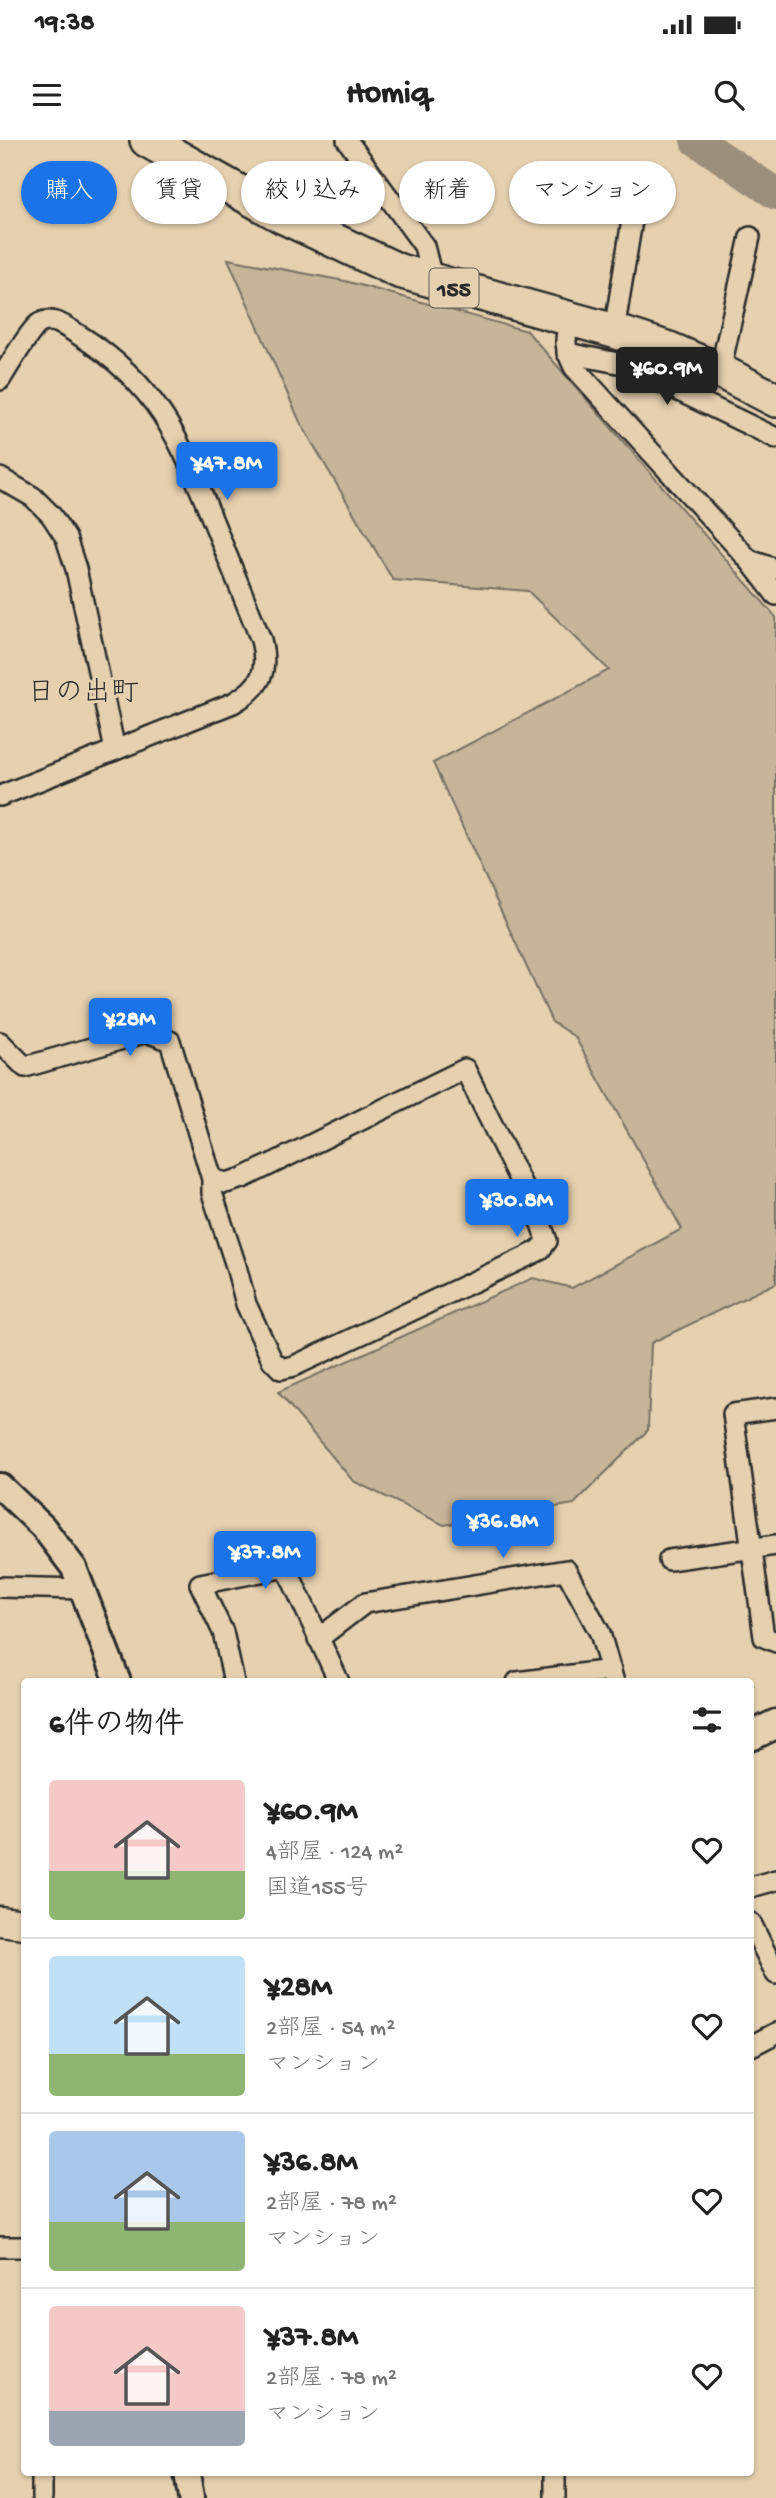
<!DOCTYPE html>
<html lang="ja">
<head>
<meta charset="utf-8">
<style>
  body { margin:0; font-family:"Gochi Hand","Klee One",sans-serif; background:#f2f2f2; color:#222; height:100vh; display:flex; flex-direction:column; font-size:26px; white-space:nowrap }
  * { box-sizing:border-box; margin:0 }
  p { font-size:23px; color:#767676 }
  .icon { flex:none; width:38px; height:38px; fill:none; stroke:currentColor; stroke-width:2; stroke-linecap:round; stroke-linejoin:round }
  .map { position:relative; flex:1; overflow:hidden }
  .details { position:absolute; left:21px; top:1538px; width:733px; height:798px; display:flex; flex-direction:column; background:#fff; border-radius:7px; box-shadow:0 2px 5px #0004 }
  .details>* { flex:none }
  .hud { position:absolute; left:21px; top:21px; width:735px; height:63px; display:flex; gap:14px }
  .price { position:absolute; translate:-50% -60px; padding:0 16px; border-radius:7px; background:#1a73e8; color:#fff; font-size:23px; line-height:46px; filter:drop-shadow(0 2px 4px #0008) }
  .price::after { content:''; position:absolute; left:50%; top:42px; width:21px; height:16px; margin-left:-10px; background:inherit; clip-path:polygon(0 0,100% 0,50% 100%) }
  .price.on { background:#222; color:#fff }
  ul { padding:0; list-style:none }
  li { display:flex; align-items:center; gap:21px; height:175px; padding:0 28px }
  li+li { border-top:2px solid #e0e0e0 }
  li span { display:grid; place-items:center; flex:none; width:196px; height:140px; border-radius:7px; color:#555 }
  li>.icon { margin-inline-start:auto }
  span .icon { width:84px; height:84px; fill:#fffc; stroke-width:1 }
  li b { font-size:30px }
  h2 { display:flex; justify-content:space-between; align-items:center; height:84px; padding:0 28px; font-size:30px }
  .chip { padding:0 24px; border-radius:32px; background:#fff; box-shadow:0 2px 5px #0004; font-size:24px; line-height:63px }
  .chip.on { background:#1a73e8; color:#fff }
  .status { display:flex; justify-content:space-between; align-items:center; height:49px; padding:0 35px; background:#fff; direction:ltr }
  .status svg { height:19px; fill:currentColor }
  header { display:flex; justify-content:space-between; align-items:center; height:91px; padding:0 28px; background:#fff; font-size:32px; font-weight:700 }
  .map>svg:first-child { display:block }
  .green { fill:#c7b599; stroke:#797062; stroke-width:2 }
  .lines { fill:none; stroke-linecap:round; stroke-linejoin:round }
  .river { stroke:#9b8e7a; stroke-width:32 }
  .minor-casing { stroke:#2b2b2b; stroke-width:24 }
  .tertiary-casing { stroke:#2b2b2b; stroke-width:30 }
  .secondary-casing { stroke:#2b2b2b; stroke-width:33 }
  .trunk-casing { stroke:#2b2b2b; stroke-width:38 }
  .minor { stroke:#e5d0af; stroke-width:19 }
  .tertiary { stroke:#e5d0af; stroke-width:24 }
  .secondary { stroke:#e5d0af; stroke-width:28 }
  .trunk { stroke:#e5d0af; stroke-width:33 }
  .labels { text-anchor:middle; stroke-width:6; stroke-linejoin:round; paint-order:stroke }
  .shield { fill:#e5d0af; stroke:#635c53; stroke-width:2 }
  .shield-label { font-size:23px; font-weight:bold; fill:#2b2b2b }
  .quarter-label { font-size:28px; fill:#2b2b2b; stroke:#e5d0af }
</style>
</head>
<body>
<div class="status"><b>19:38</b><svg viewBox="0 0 49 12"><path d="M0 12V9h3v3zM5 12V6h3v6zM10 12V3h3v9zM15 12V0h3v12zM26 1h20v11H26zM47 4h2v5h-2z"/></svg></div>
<header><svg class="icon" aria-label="menu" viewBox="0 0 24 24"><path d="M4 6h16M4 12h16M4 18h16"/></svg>Homiq<svg class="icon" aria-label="search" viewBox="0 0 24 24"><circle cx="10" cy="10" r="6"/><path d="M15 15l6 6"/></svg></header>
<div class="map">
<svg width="776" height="2358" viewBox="0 0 776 2358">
  <rect width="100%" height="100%" fill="#e5d0af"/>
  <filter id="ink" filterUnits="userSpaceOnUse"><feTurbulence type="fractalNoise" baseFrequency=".0143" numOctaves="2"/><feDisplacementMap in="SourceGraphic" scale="14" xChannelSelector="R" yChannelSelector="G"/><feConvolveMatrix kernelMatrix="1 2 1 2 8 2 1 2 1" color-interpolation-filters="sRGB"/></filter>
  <g filter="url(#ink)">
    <polygon class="green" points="228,119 345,141 527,191 776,477 776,1143 651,1203 648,1290 574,1364 444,1385 353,1341 278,1252 533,1138 572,1148 682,1089 575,897 552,882 433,623 609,530 528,451 393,440 300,282"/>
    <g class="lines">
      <polyline class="river" points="696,0 776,54"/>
      <g class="minor-casing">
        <g id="minor">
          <polyline points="347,0 424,106 433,142"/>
          <path d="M573 180C562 197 565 209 574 227L749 420 776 455"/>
          <polyline points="614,191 637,50"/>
          <polyline points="567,213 623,224 776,298"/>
          <polyline points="720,231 750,97"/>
          <path d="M0 240C7 229 31 188 40 183 54 176 67 188 79 195 157 244 180 299 213 381 229 420 245 460 261 500 269 532 261 547 233 563L0 656"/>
          <polyline points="0,338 33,357 51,375 66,398 76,429 115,610"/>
          <polyline points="749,420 776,429"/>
          <polyline points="0,902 25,927 147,892 170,901 212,1039 212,1053 236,1126 246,1164 272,1220 281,1229 294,1226 526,1117 540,1110 547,1101 541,1084 465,929 243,1038 226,1043 212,1039"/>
          <polyline points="776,1268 733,1274 764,1497 776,1502"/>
          <polyline points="669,1420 776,1405"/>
          <polyline points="0,1447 83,1449"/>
          <polyline points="318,1499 365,1463 566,1430 600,1493 614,1542"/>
          <polyline points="234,1542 223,1492 200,1444 286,1427 339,1542"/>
          <polyline points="517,1542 611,1530"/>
          <polyline points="751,1747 776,1740"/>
          <polyline points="751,1783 776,1834"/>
          <polyline points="751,1906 776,1893"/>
          <polyline points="0,2107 24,2107"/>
          <polyline points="42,2358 42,2333"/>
          <polyline points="555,2358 555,2333"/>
        </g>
      </g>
      <g class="tertiary-casing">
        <g id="tertiary">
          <polyline points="0,1346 43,1387 74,1428 118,1542"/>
          <polyline points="187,2333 191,2358"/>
        </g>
      </g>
      <g class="secondary-casing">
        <g id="secondary">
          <polyline points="751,1596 776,1584"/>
          <polyline points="0,1781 24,1784"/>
        </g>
      </g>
      <g class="trunk-casing">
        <polyline id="trunk" points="147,0 282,76 399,131 614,191 669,209 720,231 776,260"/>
      </g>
      <use href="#minor" class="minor"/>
      <use href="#tertiary" class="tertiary"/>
      <use href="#secondary" class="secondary"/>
      <use href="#trunk" class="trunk"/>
    </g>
  </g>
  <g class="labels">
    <rect class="shield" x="429.5" y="128.5" width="49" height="39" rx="5"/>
    <g class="shield-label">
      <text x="454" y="156">155</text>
    </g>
    <g class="quarter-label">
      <text x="83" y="560">日の出町</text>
    </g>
  </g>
</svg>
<b class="price on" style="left:667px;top:267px">¥60.9M</b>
<b class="price" style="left:227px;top:362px">¥47.8M</b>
<b class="price" style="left:130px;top:918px">¥28M</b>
<b class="price" style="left:517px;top:1099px">¥30.8M</b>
<b class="price" style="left:503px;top:1420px">¥36.8M</b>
<b class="price" style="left:265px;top:1451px">¥37.8M</b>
<div class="hud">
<a class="chip on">購入</a>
<a class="chip">賃貸</a>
<a class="chip">絞り込み</a>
<a class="chip">新着</a>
<a class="chip">マンション</a>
</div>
<section class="details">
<h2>6件の物件<svg class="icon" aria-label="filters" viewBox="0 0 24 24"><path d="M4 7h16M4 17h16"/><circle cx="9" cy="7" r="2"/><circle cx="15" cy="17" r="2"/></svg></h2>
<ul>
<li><span style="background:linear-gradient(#f6c9c9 65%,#8fb573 0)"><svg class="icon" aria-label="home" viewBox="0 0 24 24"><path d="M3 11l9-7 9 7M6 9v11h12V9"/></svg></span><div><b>¥60.9M</b><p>4部屋 · 124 m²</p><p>国道155号</p></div><svg class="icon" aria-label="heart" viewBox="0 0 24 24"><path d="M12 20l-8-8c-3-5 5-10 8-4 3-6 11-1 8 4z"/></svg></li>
<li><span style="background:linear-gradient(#bfe0f5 70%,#8fb573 0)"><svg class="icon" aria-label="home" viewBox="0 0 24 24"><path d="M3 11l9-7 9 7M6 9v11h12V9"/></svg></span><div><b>¥28M</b><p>2部屋 · 54 m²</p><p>マンション</p></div><svg class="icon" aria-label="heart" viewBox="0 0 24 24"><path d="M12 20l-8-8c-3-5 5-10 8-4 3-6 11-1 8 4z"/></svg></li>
<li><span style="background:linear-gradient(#a9c7e8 65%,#8fb573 0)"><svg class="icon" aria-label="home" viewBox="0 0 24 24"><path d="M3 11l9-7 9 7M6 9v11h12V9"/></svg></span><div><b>¥36.8M</b><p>2部屋 · 78 m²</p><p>マンション</p></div><svg class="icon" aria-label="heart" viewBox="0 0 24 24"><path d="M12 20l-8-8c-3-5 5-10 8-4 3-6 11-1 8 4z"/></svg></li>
<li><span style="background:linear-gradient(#f6c9c9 75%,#9aa5b1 0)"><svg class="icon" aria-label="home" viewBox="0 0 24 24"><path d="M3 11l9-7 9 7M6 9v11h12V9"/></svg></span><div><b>¥37.8M</b><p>2部屋 · 78 m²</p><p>マンション</p></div><svg class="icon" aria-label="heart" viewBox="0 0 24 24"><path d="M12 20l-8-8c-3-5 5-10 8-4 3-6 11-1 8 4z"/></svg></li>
</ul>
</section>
</div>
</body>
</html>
